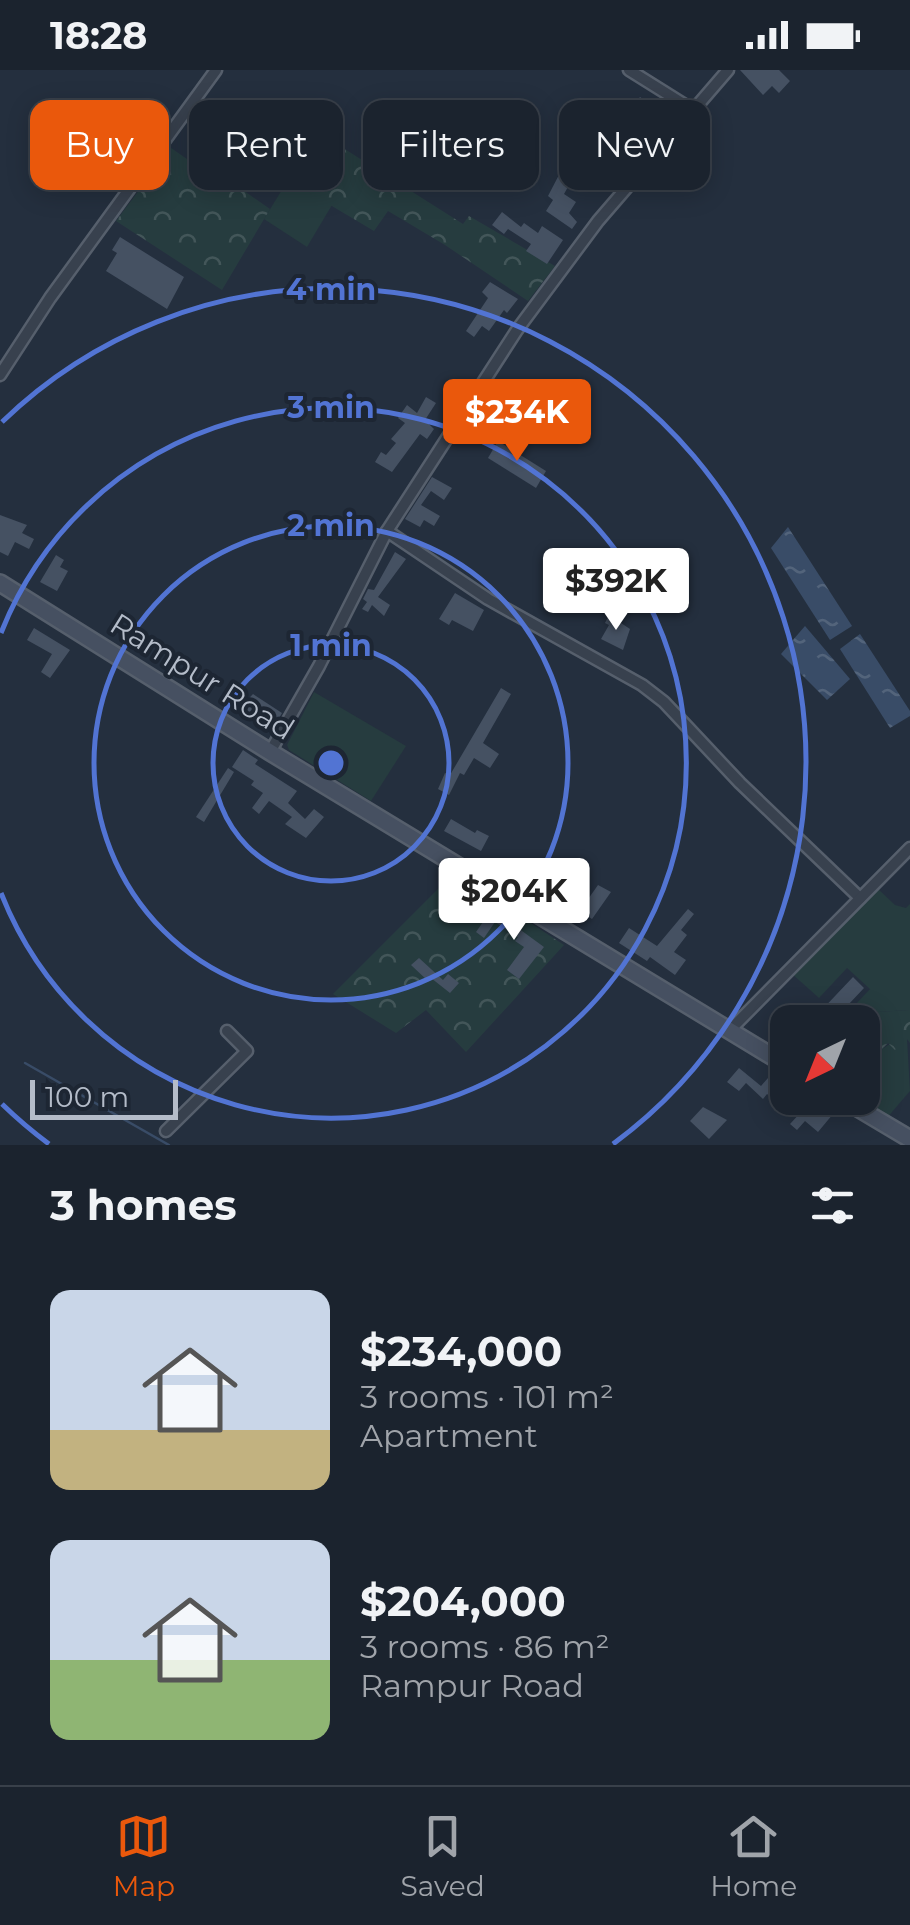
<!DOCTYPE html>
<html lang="en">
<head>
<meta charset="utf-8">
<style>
  body { margin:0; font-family:Montserrat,sans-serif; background:#282f3a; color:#f1f3f6; height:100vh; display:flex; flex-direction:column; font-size:38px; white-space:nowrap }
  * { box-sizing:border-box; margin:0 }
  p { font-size:32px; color:#a0a4aa }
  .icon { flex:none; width:55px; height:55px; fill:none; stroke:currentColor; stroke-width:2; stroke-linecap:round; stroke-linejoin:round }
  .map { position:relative; height:1075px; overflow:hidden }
  .side { display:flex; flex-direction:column; background:#1b232e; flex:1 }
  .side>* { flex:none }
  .hud { position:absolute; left:30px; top:30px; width:850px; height:90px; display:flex; gap:20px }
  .needle { width:65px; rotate:223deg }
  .fabs { position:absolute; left:770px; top:935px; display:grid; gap:20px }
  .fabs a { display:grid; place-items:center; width:110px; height:110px; border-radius:20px; background:#1b232e; box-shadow:0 5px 25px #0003,0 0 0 2px #39404a; font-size:50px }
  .scale { position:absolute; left:30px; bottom:25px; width:148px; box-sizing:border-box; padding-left:10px; border:5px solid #b4bcc9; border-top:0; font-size:28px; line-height:35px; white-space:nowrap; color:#b4bcc9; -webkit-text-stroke:8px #1d2633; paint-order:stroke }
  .price { position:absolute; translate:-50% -85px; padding:0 22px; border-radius:10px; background:#fff; color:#222; font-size:32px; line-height:65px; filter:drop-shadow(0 2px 5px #0008) }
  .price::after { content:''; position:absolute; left:50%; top:60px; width:30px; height:22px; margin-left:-15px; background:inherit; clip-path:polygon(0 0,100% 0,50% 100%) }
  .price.on { background:#ea580c; color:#fff }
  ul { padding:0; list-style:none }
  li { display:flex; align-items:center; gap:30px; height:250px; padding:0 50px }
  li span { display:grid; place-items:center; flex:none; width:280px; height:200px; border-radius:20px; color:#555 }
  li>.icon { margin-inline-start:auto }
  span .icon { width:120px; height:120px; fill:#fffc; stroke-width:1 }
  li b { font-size:42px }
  h2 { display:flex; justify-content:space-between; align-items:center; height:120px; padding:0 50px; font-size:42px }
  .chip { padding:0 35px; border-radius:20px; background:#1b232e; box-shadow:0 5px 25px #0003,0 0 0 2px #39404a; font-size:35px; line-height:90px }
  .chip.on { background:#ea580c; color:#fff }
  .status { display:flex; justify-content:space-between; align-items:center; height:70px; padding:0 50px; background:#1b232e; direction:ltr }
  .status svg { height:28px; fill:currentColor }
  .tab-bar { display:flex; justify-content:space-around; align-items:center; height:140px; border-top:2px solid #39404a; background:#1b232e; font-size:28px; color:#a0a4aa }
  .tab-bar a { display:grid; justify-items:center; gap:5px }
  .tab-bar .on { color:#ea580c }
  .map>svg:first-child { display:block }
  .grass { fill:#263c3f }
  .forest { fill:url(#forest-crowns) }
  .water { fill:url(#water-ripples) }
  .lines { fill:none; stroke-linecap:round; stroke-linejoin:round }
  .stream { stroke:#394c67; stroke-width:2.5 }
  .building { fill:#455162 }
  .street-casing { stroke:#565f6c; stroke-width:15 }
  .secondary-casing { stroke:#565f6c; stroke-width:20 }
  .street { stroke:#38414e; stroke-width:10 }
  .secondary { stroke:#465061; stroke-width:15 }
  .ring { fill:none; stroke:#5274d3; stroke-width:5 }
  .labels { text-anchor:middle; stroke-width:8; stroke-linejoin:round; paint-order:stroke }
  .street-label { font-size:30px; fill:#b4bcc9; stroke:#1d2633 }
  .centre { fill:#5274d3; stroke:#1d2633; stroke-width:5 }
  .ring-label { font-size:30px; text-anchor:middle; font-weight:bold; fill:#5274d3; stroke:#1d2633; stroke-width:8; stroke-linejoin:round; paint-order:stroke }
</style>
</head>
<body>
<div class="status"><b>18:28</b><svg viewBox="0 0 49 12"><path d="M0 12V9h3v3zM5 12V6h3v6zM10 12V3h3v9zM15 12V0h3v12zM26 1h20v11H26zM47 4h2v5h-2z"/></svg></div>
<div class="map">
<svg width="910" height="1075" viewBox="0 0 910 1075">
  <defs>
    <pattern id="forest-crowns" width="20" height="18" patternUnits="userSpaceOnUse" patternTransform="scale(2.5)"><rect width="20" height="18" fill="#263c3f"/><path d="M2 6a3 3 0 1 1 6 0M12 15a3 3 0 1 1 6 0" fill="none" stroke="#435659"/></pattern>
    <pattern id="water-ripples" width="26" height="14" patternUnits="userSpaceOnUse" patternTransform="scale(2.5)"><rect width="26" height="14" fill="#394c67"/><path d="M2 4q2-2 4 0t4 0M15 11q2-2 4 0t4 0" fill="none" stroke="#53647b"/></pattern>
  </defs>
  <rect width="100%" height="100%" fill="#242f3e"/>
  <g class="grass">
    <polygon points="288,110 332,135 307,177 264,149"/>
    <polygon points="314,622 406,676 371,731 289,680 287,675"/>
    <polygon points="877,818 895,835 906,838 910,834 910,940 878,942 863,960 862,952 840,951 870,919 847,898 819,928 791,903"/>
    <path d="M907 968 910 1021 886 1049 851 1028H862C863 996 876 975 907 968Z"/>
  </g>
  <g class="forest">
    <polygon points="321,64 463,154 469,146 555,196 528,231 445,175 388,141 374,161 288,110"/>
    <polygon points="171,78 203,100 207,95 270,139 222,220 116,151"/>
    <polygon points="454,803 564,875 466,982 426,940 396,963 333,924"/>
    <polygon points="910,940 910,973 907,969 895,980 888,973 879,982 863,969 863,960 878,942"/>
  </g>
  <g class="water">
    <polygon points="788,457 852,556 830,570 771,478"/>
    <polygon points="805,556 850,609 827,630 781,584"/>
    <polygon points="860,564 910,641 910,646 890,658 840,579"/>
  </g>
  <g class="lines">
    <polyline class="stream" points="25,993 169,1075"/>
  </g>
  <g class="building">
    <polygon points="740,0 779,0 790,11 779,23 772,16 763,25"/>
    <polygon points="640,27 662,43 648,61 653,65 644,77 632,68 646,52 630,40"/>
    <polygon points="561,101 573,108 564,124 576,132 569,143 577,152 572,159 546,141 553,130 548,126"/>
    <polygon points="502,142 521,157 524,153 538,163 542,156 563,170 547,194 526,181 531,174 508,159 504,164 492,155"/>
    <polygon points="120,167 184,207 167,239 106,201 117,183 112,180"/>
    <polygon points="490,212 518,229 507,243 504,240 489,261 482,256 474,267 466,261 488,228 482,222"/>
    <polygon points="426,327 436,333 425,350 434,359 427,369 420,364 392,402 375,392 381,382 386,385 396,373 391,369 405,353 398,348 407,335 417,343"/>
    <polygon points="498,371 546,401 536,418 488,388"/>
    <polygon points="432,407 452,418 444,430 431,421 421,435 440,446 434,456 424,450 420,457 405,449"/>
    <polygon points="0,445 27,455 22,463 34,469 29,479 15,472 8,486 0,482"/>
    <polygon points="395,482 406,489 378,527 390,535 384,546 372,535 368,542 362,539 367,532 363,529 368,519 374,520"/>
    <polygon points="56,485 64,490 60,497 68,501 57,521 40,512"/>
    <polygon points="455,523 484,540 473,561 452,550 449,555 439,549"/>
    <polygon points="609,545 630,559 623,580 601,569 609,555 605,553"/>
    <polygon points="34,558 70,580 50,608 41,602 52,584 27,570"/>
    <polygon points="501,618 511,624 483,673 499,684 490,698 474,688 464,705 460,703 449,725 438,719 445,703 450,705"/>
    <polygon points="253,624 282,643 273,659 238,640"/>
    <polygon points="243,680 258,690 255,694 297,721 288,733 305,749 314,739 324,747 306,768 285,754 292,747 269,731 259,744 252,738 263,723 251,715 254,711 232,697"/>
    <polygon points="228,698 234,702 204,752 196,747"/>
    <polygon points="451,749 475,763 477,760 489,766 481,781 444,761"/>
    <polygon points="598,815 611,822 592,849 576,838 573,845 558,837 565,822 586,832"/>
    <polygon points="492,839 544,877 519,909 507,900 524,877 515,871 518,867 495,852 484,868 476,862"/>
    <polygon points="688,839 694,844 681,860 687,865 674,882 686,890 675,905 650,887 647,891 619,873 629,858 657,876"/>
    <polygon points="419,888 443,910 448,904 459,913 450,923 431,908 428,911 411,895"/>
    <polygon points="853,907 864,918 832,952 799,952 795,946 803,940 806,945 812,938 818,944"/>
    <polygon points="739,998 761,1016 768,1008 780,1018 772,1028 767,1024 763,1029 746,1013 739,1021 727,1012"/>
    <polygon points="814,1028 833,1044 818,1062 805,1051 797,1060 790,1054"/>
    <polygon points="703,1037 727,1050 709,1069 690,1051"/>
  </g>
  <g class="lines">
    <g class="street-casing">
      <g id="street">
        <polyline points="629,0 693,40"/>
        <polyline points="0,305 50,228 216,0"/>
        <polyline points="387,461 488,529 642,615 664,632 740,713 860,828"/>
        <polyline points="270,682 319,596 387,461 517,260 598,151 728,0"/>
        <polyline points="729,961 910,778"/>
        <polyline points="166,1061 247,981 227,961"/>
      </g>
    </g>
    <g class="secondary-casing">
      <g id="secondary">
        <polyline points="0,513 270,682 788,996"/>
        <polyline points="841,1028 910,1069"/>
      </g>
    </g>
    <use href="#street" class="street"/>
    <use href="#secondary" class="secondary"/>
  </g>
  <g class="ring">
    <circle cx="331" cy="693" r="118"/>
    <circle cx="331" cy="693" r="237"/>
    <path d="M1 563A355 355 0 1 1 1 823"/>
    <path d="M49 1074A474 474 0 0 1 2 1034M2 352A474 474 0 1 1 613 1074"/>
  </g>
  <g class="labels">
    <g class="street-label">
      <text transform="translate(202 607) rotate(32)" y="10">Rampur Road</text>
    </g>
  </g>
  <circle cx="331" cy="693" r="15" class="centre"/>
  <g class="ring-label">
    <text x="331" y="230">4 min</text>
    <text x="331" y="348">3 min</text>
    <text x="331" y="466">2 min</text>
    <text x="331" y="586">1 min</text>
  </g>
</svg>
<div class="fabs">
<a><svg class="needle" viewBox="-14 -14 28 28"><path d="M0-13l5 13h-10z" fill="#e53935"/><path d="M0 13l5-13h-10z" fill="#a0a4aa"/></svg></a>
</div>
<div class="scale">100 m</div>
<b class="price on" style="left:517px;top:394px">$234K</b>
<b class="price" style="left:616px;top:563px">$392K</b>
<b class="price" style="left:514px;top:873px">$204K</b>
<div class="hud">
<a class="chip on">Buy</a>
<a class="chip">Rent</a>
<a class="chip">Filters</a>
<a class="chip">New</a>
</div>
</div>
<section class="side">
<h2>3 homes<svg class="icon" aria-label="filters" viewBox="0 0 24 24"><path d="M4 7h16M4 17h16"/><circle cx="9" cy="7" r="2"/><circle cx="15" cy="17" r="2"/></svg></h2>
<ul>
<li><span style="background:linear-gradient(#c9d6e8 70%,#c2b280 0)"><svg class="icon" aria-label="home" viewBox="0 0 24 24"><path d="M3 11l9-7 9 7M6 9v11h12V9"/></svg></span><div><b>$234,000</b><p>3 rooms · 101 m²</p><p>Apartment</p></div></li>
<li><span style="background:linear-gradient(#c9d6e8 60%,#8fb573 0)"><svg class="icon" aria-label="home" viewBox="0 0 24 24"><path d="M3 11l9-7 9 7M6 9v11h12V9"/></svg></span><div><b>$204,000</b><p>3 rooms · 86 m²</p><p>Rampur Road</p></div></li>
</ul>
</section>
<nav class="tab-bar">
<a class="on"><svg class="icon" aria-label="map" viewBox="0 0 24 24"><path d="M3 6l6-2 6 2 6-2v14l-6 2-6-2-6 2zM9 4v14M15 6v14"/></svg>Map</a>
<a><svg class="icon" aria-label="saved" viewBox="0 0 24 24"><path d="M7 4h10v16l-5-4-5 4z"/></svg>Saved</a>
<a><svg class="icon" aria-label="home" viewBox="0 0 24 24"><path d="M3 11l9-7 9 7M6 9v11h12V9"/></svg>Home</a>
</nav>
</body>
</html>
